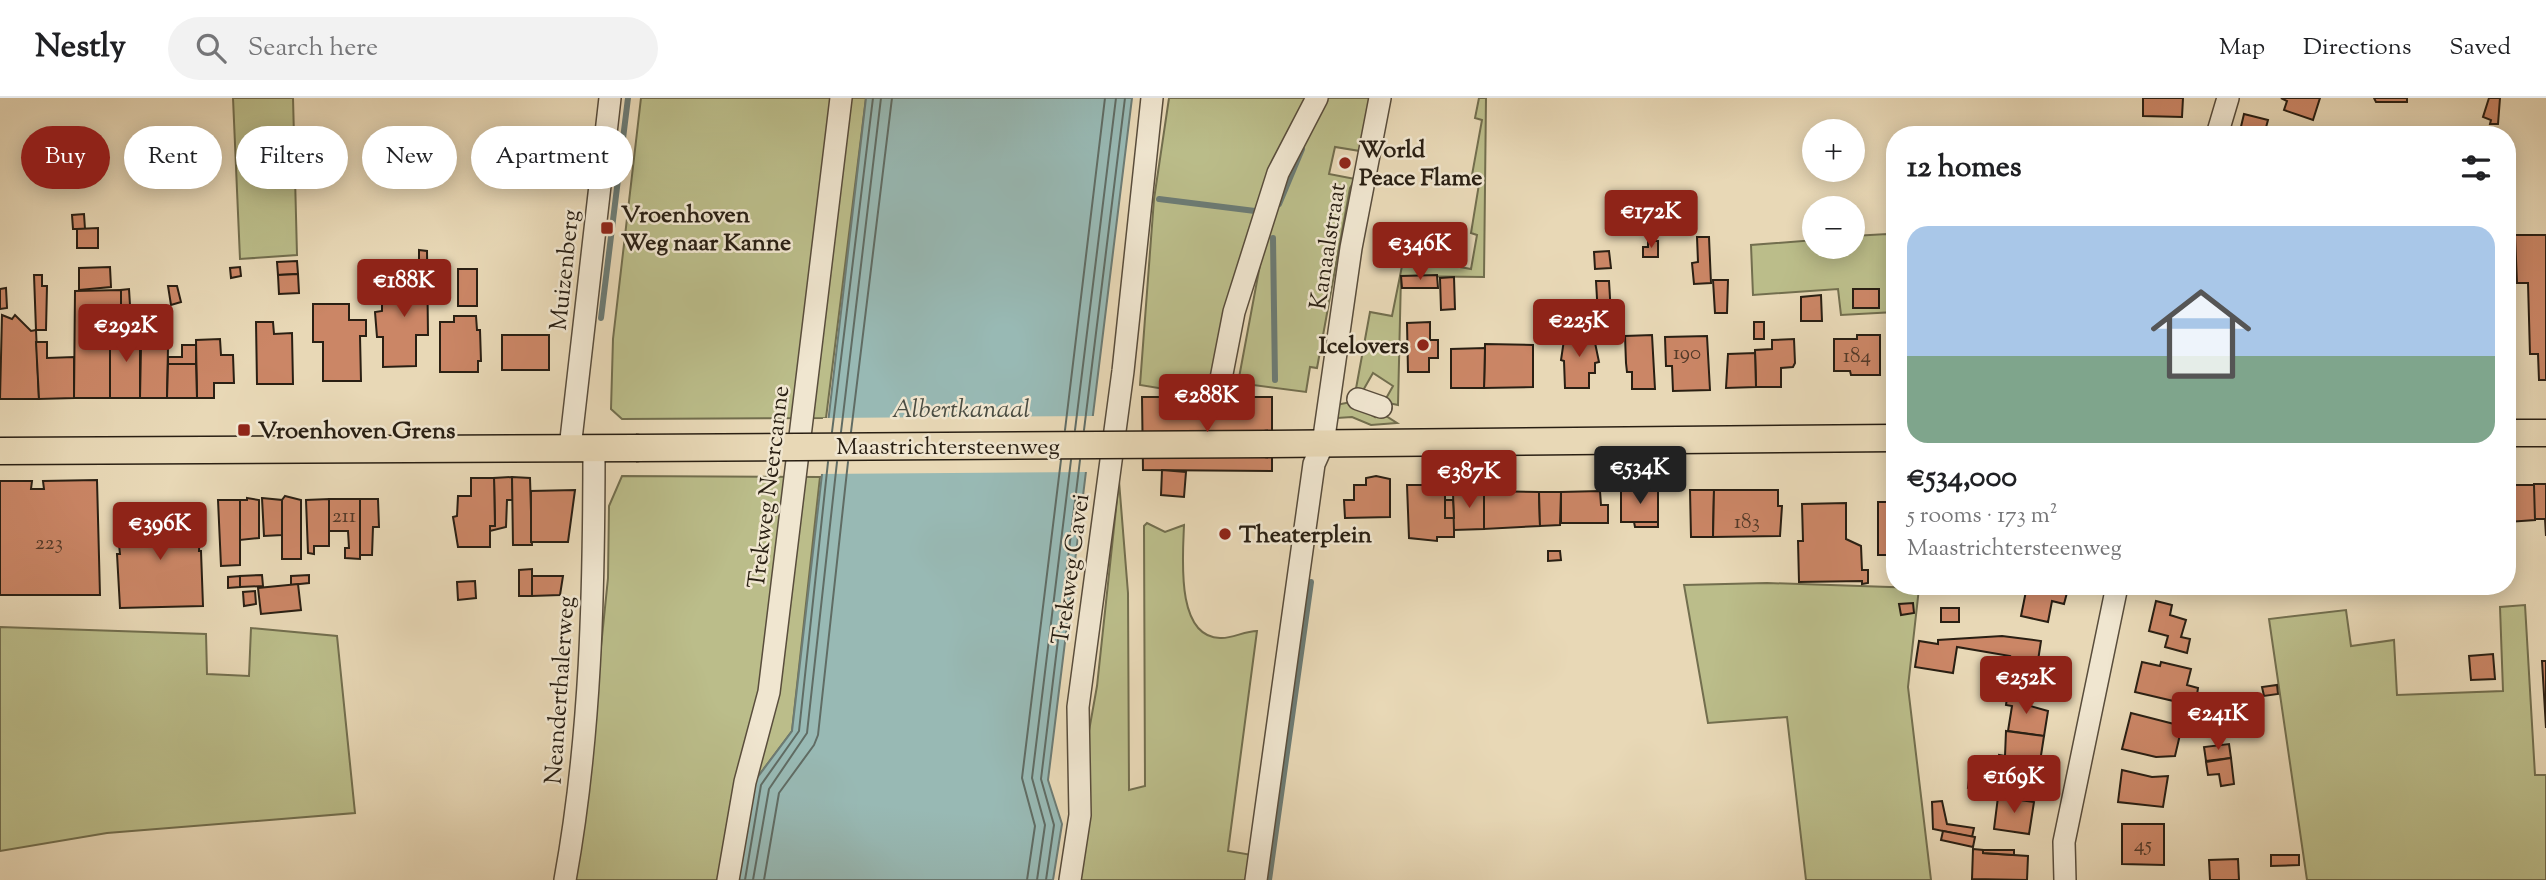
<!DOCTYPE html>
<html lang="en">
<head>
<meta charset="utf-8">
<style>
  body { margin:0; font-family:"Sorts Mill Goudy",serif; background:#f2f2f2; color:#202124; height:100vh; display:flex; flex-direction:column; font-size:26px; white-space:nowrap }
  * { box-sizing:border-box; margin:0 }
  p { font-size:23px; color:#757577 }
  .icon { flex:none; width:38px; height:38px; fill:none; stroke:currentColor; stroke-width:2; stroke-linecap:round; stroke-linejoin:round }
  .map { position:relative; flex:1; overflow:hidden }
  .panel { position:absolute; left:1886px; top:28px; width:630px; height:469px; display:flex; flex-direction:column; background:#fff; border-radius:28px; box-shadow:0 4px 18px #0003 }
  .panel>* { flex:none }
  .banner { position:absolute; left:21px; top:28px; width:665px; height:63px; display:flex; gap:14px }
  .tools { position:absolute; left:1802px; top:21px; display:grid; gap:14px }
  .tools a { display:grid; place-items:center; width:63px; height:63px; border-radius:50%; background:#fff; box-shadow:0 4px 18px #0003; font-size:35px }
  .price { position:absolute; translate:-50% -60px; padding:0 16px; border-radius:7px; background:#8f2418; color:#fff; font-size:23px; line-height:46px; filter:drop-shadow(0 2px 4px #0008) }
  .price::after { content:''; position:absolute; left:50%; top:42px; width:21px; height:16px; margin-left:-10px; background:inherit; clip-path:polygon(0 0,100% 0,50% 100%) }
  .price.on { background:#222; color:#fff }
  ul { padding:0; list-style:none }
  li { display:grid; align-content:center; gap:14px; height:371px; padding:0 21px }
  li span { display:grid; place-items:center; height:217px; border-radius:21px; color:#555 }
  li>.icon { margin-inline-start:auto }
  span .icon { width:126px; height:126px; fill:#fffc; stroke-width:1 }
  li b { font-size:30px }
  h2 { display:flex; justify-content:space-between; align-items:center; height:84px; padding:0 21px; font-size:30px }
  .chip { padding:0 24px; border-radius:32px; background:#fff; box-shadow:0 4px 18px #0003; font-size:24px; line-height:63px }
  .chip.on { background:#8f2418; color:#fff }
  header { display:flex; align-items:center; gap:42px; box-sizing:border-box; height:98px; padding:0 35px; background:#fff; border-bottom:2px solid #e0e0e0 }
  header strong { font-size:33px }
  nav { display:flex; gap:38px; margin-inline-start:auto; font-size:24px }
  .search { width:490px; height:63px; background:#f2f2f2; display:flex; align-items:center; gap:18px; box-sizing:border-box; padding:0 24px; border-radius:38px; color:#757577; font-size:26px }
  .map>svg:first-child { display:block }
  .green { fill:#bbbd8a; stroke:#726e4e; stroke-width:2 }
  .water { fill:#98b9b4; stroke:#6c7b74; stroke-width:2 }
  .pier { fill:#e8d8b6 }
  .lines { fill:none; stroke-linecap:round; stroke-linejoin:round }
  .shore { stroke:#606c64; stroke-width:2 }
  .stream { stroke:#6c7b74; stroke-width:6 }
  .building { fill:#cb8666; stroke:#291f13; stroke-width:2 }
  .minor-casing { stroke:#594d3c; stroke-width:24 }
  .major-casing { stroke:#291f13; stroke-width:29 }
  .minor { stroke:#f0e6d0; stroke-width:21 }
  .major { stroke:#e8d8b6; stroke-width:26 }
  .major-bridge-casing { stroke:#291f13; stroke-width:29; stroke-linecap:butt }
  .major-bridge { stroke:#e8d8b6; stroke-width:26 }
  .poi-dot { fill:#8f2418; stroke:#f0e6d0; stroke-width:2.5 }
  .labels { text-anchor:middle; stroke-width:5; stroke-linejoin:round; paint-order:stroke }
  .number-label { font-size:21px; fill:#523928 }
  .poi-label { font-size:24px; font-weight:bold; fill:#291f13; stroke:#f0e6d0; text-anchor:start }
  .street-label { font-size:24px; fill:#291f13; stroke:#f0e6d0 }
  .water-label { font-size:26px; font-style:italic; fill:#4a4d43; stroke:#f0e6d0 }
</style>
</head>
<body>
<header>
<strong>Nestly</strong>
<div class="search"><svg class="icon" aria-label="search" viewBox="0 0 24 24"><circle cx="10" cy="10" r="6"/><path d="M15 15l6 6"/></svg>Search here</div>
<nav><a>Map</a><a>Directions</a><a>Saved</a></nav>
</header>
<div class="map">
<svg width="2546" height="782" viewBox="0 0 2546 782">
  <rect width="100%" height="100%" fill="#e8d8b6"/>
  <filter id="stains"><feTurbulence type="fractalNoise" baseFrequency=".00286" numOctaves="4"/><feColorMatrix values="0 0 0 0 .2 0 0 0 0 .09 0 0 0 0 .02 0 0 0 .5 -.17"/></filter>
  <radialGradient id="worn" r=".72"><stop offset=".6" stop-color="#630" stop-opacity="0"/><stop offset="1" stop-color="#630" stop-opacity=".3"/></radialGradient>
  <g class="green">
    <polygon points="233,0 293,0 297,157 240,161"/>
    <polygon points="641,0 866,0 826,320 622,321 611,311 613,241"/>
    <polygon points="1169,0 1312,0 1213,283 1202,282 1201,297 1140,287 1154,101"/>
    <polygon points="1323,0 1370,0 1360,53 1335,49 1329,76 1355,81 1350,90 1317,270 1310,269 1306,294 1238,285 1268,124"/>
    <polygon points="1479,0 1486,0 1484,179 1401,178 1398,307 1384,304 1393,288 1373,275 1361,296 1355,296 1370,214 1392,218 1407,143 1419,146 1416,161 1471,171 1477,137 1471,135 1480,80 1472,77 1482,22 1475,20"/>
    <polygon points="1887,136 1887,188 1895,187 1895,214 1841,217 1838,191 1753,197 1751,147 1815,142 1815,149 1853,149 1853,138"/>
    <polygon points="1356,303 1355,307 1375,319 1378,313 1397,325 1371,327 1352,319 1337,320 1331,308"/>
    <polygon points="622,378 820,379 792,633 754,684 737,782 572,782 582,735 608,480 609,408"/>
    <path d="M1119 383 1128 495 1129 692 1145 688 1144 428 1147 425 1165 434 1184 427C1183 457 1175 539 1220 540 1232 541 1244 533 1257 533L1228 753 1252 757 1249 782H1080L1087 644 1097 588Z"/>
    <polygon points="1767,485 1919,490 1908,589 1931,782 1806,782 1787,619 1708,625 1684,487"/>
    <polygon points="2525,507 2535,677 2546,677 2546,782 2307,782 2269,521 2346,512 2351,548 2394,542 2397,597 2503,593 2500,509"/>
    <polygon points="0,529 206,536 207,576 249,578 251,530 337,538 355,715 107,735 0,753"/>
  </g>
  <polygon class="water" points="866,0 1132,0 1048,682 1062,726 1053,782 738,782 754,684 792,633"/>
  <polygon class="pier" points="1096,318 1089,374 816,376 823,320"/>
  <g class="lines">
    <g class="shore">
      <polyline points="1065,332 1105,0"/>
      <polyline points="1075,332 1116,0"/>
      <polyline points="1084,332 1125,0"/>
      <polyline points="832,334 873,0"/>
      <polyline points="841,334 881,0"/>
      <polyline points="851,334 892,0"/>
      <polyline points="745,782 761,687 799,633 828,364"/>
      <polyline points="753,782 769,691 807,635 837,364"/>
      <polyline points="764,782 779,695 814,647 818,637 848,364"/>
      <polyline points="1027,782 1035,728 1022,680 1061,362"/>
      <polyline points="1037,782 1045,727 1032,680 1071,362"/>
      <polyline points="1046,782 1054,727 1041,681 1080,362"/>
    </g>
    <g class="stream">
      <polyline points="1159,101 1255,113"/>
      <polyline points="1279,106 1302,51"/>
      <polyline points="1273,140 1275,282"/>
      <polyline points="601,220 628,0"/>
      <polyline points="1269,782 1311,484"/>
    </g>
  </g>
  <g class="building">
    <polygon points="2143,0 2183,0 2182,19 2143,18"/>
    <polygon points="2281,0 2320,0 2313,22 2284,12 2287,3"/>
    <polygon points="2374,0 2407,0 2407,4 2376,4"/>
    <polygon points="2489,0 2500,0 2498,26 2490,26 2491,22 2483,19"/>
    <polygon points="2244,16 2268,22 2264,37 2239,37"/>
    <polygon points="84,116 85,131 73,131 72,117"/>
    <polygon points="98,130 98,150 77,150 77,131"/>
    <polygon points="2515,137 2546,137 2546,282 2539,282 2538,256 2530,256 2528,185 2517,185"/>
    <polygon points="1697,139 1709,139 1711,185 1694,186 1692,165 1698,164"/>
    <polygon points="1648,143 1658,143 1658,159 1643,159 1643,149 1648,149"/>
    <polygon points="419,152 427,153 428,237 416,237 416,268 383,269 383,239 377,239 375,214 382,213 382,189 419,188"/>
    <polygon points="1609,153 1611,170 1595,171 1594,154"/>
    <polygon points="297,163 298,176 278,177 277,164"/>
    <polygon points="110,169 111,189 79,192 79,170"/>
    <polygon points="240,169 241,178 231,180 230,170"/>
    <rect x="458" y="171" width="19" height="37"/>
    <polygon points="298,176 299,195 279,196 278,177"/>
    <polygon points="34,177 42,177 42,188 47,188 46,232 36,232"/>
    <polygon points="1437,177 1438,190 1402,190 1401,178"/>
    <polygon points="1454,179 1455,211 1441,212 1440,180"/>
    <polygon points="1713,182 1728,182 1727,215 1715,215"/>
    <polygon points="1596,183 1609,183 1611,217 1598,218"/>
    <polygon points="168,188 177,188 181,204 171,207"/>
    <polygon points="6,190 7,210 0,211 0,191"/>
    <polygon points="129,191 130,207 121,207 121,192"/>
    <rect x="1853" y="191" width="26" height="19"/>
    <polygon points="121,192 121,240 110,239 110,300 74,300 75,193"/>
    <polygon points="1821,197 1822,223 1801,223 1801,199"/>
    <polygon points="313,206 349,206 349,222 366,222 366,238 360,238 361,283 323,283 323,244 313,244"/>
    <polygon points="2,217 12,221 15,217 31,233 36,232 39,301 0,301"/>
    <polygon points="454,218 476,218 477,232 480,232 481,263 478,263 478,274 440,274 440,224 454,224"/>
    <polygon points="256,224 273,224 274,236 292,235 293,286 257,286"/>
    <polygon points="1430,224 1430,242 1438,242 1438,260 1429,260 1429,274 1408,274 1407,225"/>
    <rect x="1754" y="224" width="10" height="17"/>
    <polygon points="140,229 140,300 110,300 110,239 121,240 121,230"/>
    <polygon points="1565,235 1593,235 1599,264 1595,265 1595,275 1589,275 1589,290 1565,290 1564,263 1561,262"/>
    <rect x="502" y="237" width="47" height="35"/>
    <polygon points="1652,237 1655,291 1632,291 1632,274 1627,274 1626,265 1625,238"/>
    <polygon points="1857,237 1880,237 1880,277 1851,277 1850,273 1834,273 1834,241 1857,241"/>
    <polygon points="1707,238 1710,292 1673,293 1672,268 1666,268 1665,239"/>
    <polygon points="220,241 221,257 233,257 234,285 214,285 214,300 197,300 196,242"/>
    <polygon points="1794,241 1795,265 1793,269 1781,270 1781,289 1756,289 1755,252 1772,251 1772,242"/>
    <polygon points="36,244 47,244 47,260 74,259 74,300 39,301"/>
    <polygon points="1485,246 1533,247 1533,289 1484,290"/>
    <polygon points="182,247 196,247 196,266 168,266 168,259 182,259"/>
    <polygon points="141,249 168,249 167,300 140,300"/>
    <polygon points="1485,250 1484,290 1451,290 1451,251"/>
    <polygon points="1755,255 1756,289 1726,290 1728,256"/>
    <polygon points="168,266 196,266 197,300 167,300"/>
    <polygon points="1142,299 1272,299 1272,373 1143,372"/>
    <polygon points="1162,372 1186,374 1184,399 1161,397"/>
    <polygon points="1376,378 1390,381 1390,419 1345,420 1344,402 1354,402 1354,387 1366,387 1366,380"/>
    <polygon points="512,379 513,402 507,402 506,429 490,433 490,428 495,428 494,380"/>
    <polygon points="512,379 530,380 532,447 513,447"/>
    <polygon points="471,380 494,380 495,428 490,428 490,449 458,449 453,419 457,418 458,398 471,398"/>
    <polygon points="97,382 100,497 0,497 0,383 32,383 31,391 44,391 43,383"/>
    <polygon points="2534,386 2546,386 2546,438 2545,421 2534,421"/>
    <polygon points="1407,387 1423,387 1423,392 1445,390 1445,420 1454,420 1454,439 1437,439 1437,443 1409,440"/>
    <polygon points="2510,387 2534,387 2535,422 2508,424"/>
    <polygon points="575,392 568,444 531,444 531,393"/>
    <polygon points="1658,392 1658,424 1621,424 1621,393"/>
    <polygon points="1690,392 1714,392 1713,439 1691,439"/>
    <polygon points="1714,392 1778,392 1778,408 1782,408 1780,438 1713,439"/>
    <polygon points="1484,393 1484,431 1454,432 1453,394"/>
    <polygon points="1484,393 1539,394 1540,428 1484,431"/>
    <polygon points="1600,393 1601,407 1608,407 1608,425 1561,425 1561,394"/>
    <polygon points="1539,394 1561,394 1560,427 1540,428"/>
    <polygon points="285,398 301,402 301,461 282,461 282,402"/>
    <polygon points="247,400 259,402 259,440 240,442 240,402 247,402"/>
    <polygon points="262,400 282,402 282,437 264,438"/>
    <polygon points="329,401 360,401 360,461 345,460 345,450 349,450 348,433 329,433"/>
    <polygon points="329,401 329,448 314,448 314,456 308,455 306,402"/>
    <polygon points="360,401 378,401 379,429 373,429 372,457 360,457"/>
    <polygon points="218,402 240,402 240,467 221,468"/>
    <polygon points="1445,402 1453,402 1454,420 1445,420"/>
    <polygon points="1878,404 1893,404 1895,407 1895,457 1878,457"/>
    <polygon points="1846,405 1846,441 1861,448 1862,472 1868,472 1868,485 1862,486 1862,483 1799,484 1798,443 1803,443 1802,406"/>
    <polygon points="201,417 199,453 201,453 203,508 120,510 117,456 120,456 116,419 153,418 153,422 165,421 165,418"/>
    <polygon points="1634,424 1658,424 1658,429 1635,429"/>
    <polygon points="1548,453 1560,453 1561,462 1548,463"/>
    <polygon points="532,471 532,498 519,498 519,472"/>
    <polygon points="262,477 263,488 240,489 240,478"/>
    <polygon points="309,477 309,485 291,487 291,478"/>
    <polygon points="240,478 240,489 228,490 228,479"/>
    <polygon points="532,478 563,478 560,497 532,498"/>
    <polygon points="475,483 476,500 458,502 457,484"/>
    <polygon points="298,486 301,512 261,516 258,490"/>
    <polygon points="2027,488 2062,488 2068,491 2064,506 2052,503 2048,524 2021,518"/>
    <polygon points="255,493 256,506 244,508 243,494"/>
    <polygon points="2156,503 2172,507 2170,517 2186,522 2181,539 2190,541 2187,555 2165,549 2168,538 2149,533"/>
    <polygon points="1913,505 1914,515 1901,517 1899,506"/>
    <rect x="1941" y="510" width="18" height="14"/>
    <polygon points="2002,538 2041,543 2037,569 2046,571 2044,581 2005,575 2010,558 1957,549 1953,575 1915,569 1919,543 1938,546 1938,542"/>
    <polygon points="2493,556 2495,581 2471,582 2469,558"/>
    <polygon points="2542,563 2546,563 2546,630"/>
    <polygon points="2142,564 2160,568 2161,564 2191,571 2187,587 2198,590 2196,604 2183,602 2182,605 2135,594"/>
    <polygon points="2277,587 2278,596 2264,598 2262,589"/>
    <polygon points="2008,593 2029,596 2027,607 2048,613 2044,638 2008,633 2012,608 2006,607"/>
    <polygon points="2131,615 2182,628 2175,658 2156,659 2122,651"/>
    <polygon points="2006,633 2044,638 2040,664 2018,661 2016,675 1996,672 1999,657 2005,658"/>
    <polygon points="2229,646 2231,660 2206,663 2204,649"/>
    <polygon points="2231,660 2234,686 2221,688 2219,676 2208,677 2206,664"/>
    <polygon points="2122,672 2152,679 2168,678 2163,709 2118,704"/>
    <polygon points="1969,682 1998,687 1997,694 1968,690"/>
    <polygon points="1998,699 2034,704 2029,736 1994,731"/>
    <polygon points="1942,703 1947,726 1974,730 1972,739 1933,731 1932,704"/>
    <polygon points="2122,726 2164,726 2164,767 2122,766"/>
    <polygon points="1943,733 1975,739 1973,749 1941,742"/>
    <polygon points="1973,751 1983,752 1983,755 2028,758 2027,782 1972,781"/>
    <polygon points="1983,752 2014,752 2014,757 1983,755"/>
    <polygon points="2271,757 2299,757 2299,767 2271,768"/>
    <polygon points="2238,761 2239,782 2210,782 2209,762"/>
  </g>
  <g class="lines">
    <g class="minor-casing">
      <g id="minor">
        <polyline points="2217,37 2228,0"/>
        <polyline points="1219,291 1234,214 1278,75 1317,0"/>
        <polyline points="1358,301 1381,309"/>
        <polyline points="570,350 610,0"/>
        <path d="M565 782C591 639 594 495 594 349"/>
        <polyline points="728,782 745,684 769,594 841,0"/>
        <polyline points="1070,782 1080,717 1078,609 1123,273 1152,0"/>
        <polyline points="1256,782 1314,366 1323,346 1351,150 1380,0"/>
        <polyline points="2065,782 2064,744 2117,488"/>
      </g>
    </g>
    <g class="major-casing">
      <g id="major">
        <polyline points="2508,335 2546,335"/>
        <polyline points="1268,346 1895,340"/>
        <polyline points="0,353 636,350"/>
      </g>
    </g>
    <use href="#minor" class="minor"/>
    <use href="#major" class="major"/>
    <g class="major-bridge-casing">
      <polyline id="major-bridge" points="636,350 1268,346"/>
    </g>
    <use href="#major-bridge" class="major-bridge"/>
  </g>
  <g class="poi-dot">
    <circle cx="1345" cy="65" r="7"/>
    <rect x="600" y="123" width="14" height="14" rx="3.5"/>
    <circle cx="1423" cy="247" r="7"/>
    <rect x="237" y="325" width="14" height="14" rx="3.5"/>
    <circle cx="1225" cy="436" r="7"/>
  </g>
  <g class="labels">
    <g class="number-label">
      <text x="1687" y="261">190</text>
      <text x="1857" y="264">184</text>
      <text x="344" y="424">211</text>
      <text x="1747" y="430">183</text>
      <text x="49" y="451">223</text>
      <text x="2143" y="753">45</text>
    </g>
    <g class="poi-label">
      <text x="1359" y="59">World<tspan x="1359" dy="28">Peace Flame</tspan></text>
      <text x="621" y="124">Vroenhoven<tspan x="621" dy="28">Weg naar Kanne</tspan></text>
      <text x="1409" y="255" text-anchor="end">Icelovers</text>
      <text x="258" y="340">Vroenhoven Grens</text>
      <text x="1239" y="444">Theaterplein</text>
    </g>
    <g class="street-label">
      <text transform="translate(1327 148) rotate(-81)" y="8">Kanaalstraat</text>
      <text transform="translate(564 172) rotate(-84)" y="8">Muizenberg</text>
      <text x="948" y="356">Maastrichtersteenweg</text>
      <text transform="translate(768 389) rotate(-83)" y="8">Trekweg Neercanne</text>
      <text transform="translate(1070 471) rotate(-82)" y="8">Trekweg Cavei</text>
      <text transform="translate(559 592) rotate(-86)" y="8">Neanderthalerweg</text>
    </g>
    <g class="water-label">
      <text x="961" y="319">Albertkanaal</text>
    </g>
  </g>
  <rect width="100%" height="100%" filter="url(#stains)"/>
  <rect width="100%" height="100%" fill="url(#worn)"/>
</svg>
<div class="tools">
<a>+</a>
<a>−</a>
</div>
<b class="price" style="left:1651px;top:152px">€172K</b>
<b class="price" style="left:1420px;top:184px">€346K</b>
<b class="price" style="left:404px;top:221px">€188K</b>
<b class="price" style="left:1579px;top:261px">€225K</b>
<b class="price" style="left:126px;top:266px">€292K</b>
<b class="price" style="left:1207px;top:336px">€288K</b>
<b class="price on" style="left:1640px;top:408px">€534K</b>
<b class="price" style="left:1469px;top:412px">€387K</b>
<b class="price" style="left:160px;top:464px">€396K</b>
<b class="price" style="left:2026px;top:618px">€252K</b>
<b class="price" style="left:2218px;top:654px">€241K</b>
<b class="price" style="left:2014px;top:717px">€169K</b>
<div class="banner">
<a class="chip on">Buy</a>
<a class="chip">Rent</a>
<a class="chip">Filters</a>
<a class="chip">New</a>
<a class="chip">Apartment</a>
</div>
<section class="panel">
<h2>12 homes<svg class="icon" aria-label="filters" viewBox="0 0 24 24"><path d="M4 7h16M4 17h16"/><circle cx="9" cy="7" r="2"/><circle cx="15" cy="17" r="2"/></svg></h2>
<ul>
<li><span style="background:linear-gradient(#a9c7e8 60%,#7fa58c 0)"><svg class="icon" aria-label="home" viewBox="0 0 24 24"><path d="M3 11l9-7 9 7M6 9v11h12V9"/></svg></span><div><b>€534,000</b><p>5 rooms · 173 m²</p><p>Maastrichtersteenweg</p></div></li>
</ul>
</section>
</div>
</body>
</html>
